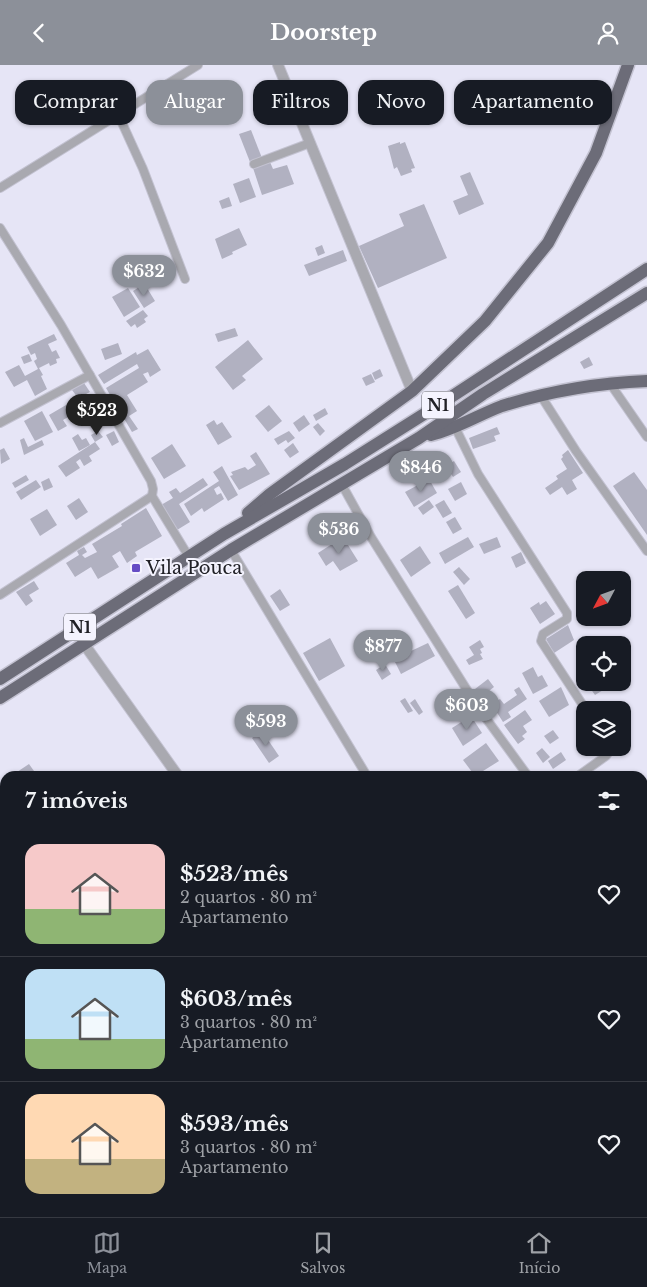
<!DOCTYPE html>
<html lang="pt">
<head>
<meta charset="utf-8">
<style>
  body { margin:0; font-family:"Libre Baskerville",serif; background:#20242c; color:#f1f3f6; height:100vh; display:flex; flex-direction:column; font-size:19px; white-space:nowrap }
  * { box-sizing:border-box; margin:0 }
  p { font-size:16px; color:#9ea1a6 }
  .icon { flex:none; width:28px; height:28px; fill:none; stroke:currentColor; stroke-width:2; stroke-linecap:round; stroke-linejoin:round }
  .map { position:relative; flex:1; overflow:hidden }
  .drawer { position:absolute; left:0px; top:706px; width:648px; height:446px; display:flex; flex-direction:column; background:#171b24; border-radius:15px 15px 0 0; box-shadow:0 1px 4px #0004 }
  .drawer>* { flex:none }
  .banner { position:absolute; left:15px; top:15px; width:618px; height:45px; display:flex; gap:10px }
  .needle { width:32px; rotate:229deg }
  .fabs { position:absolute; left:576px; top:506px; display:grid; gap:10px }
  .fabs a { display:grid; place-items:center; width:55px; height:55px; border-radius:10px; background:#171b24; box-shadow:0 1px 4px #0004; font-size:25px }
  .price { position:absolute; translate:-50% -42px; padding:0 11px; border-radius:18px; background:#8c9099; color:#fff; font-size:16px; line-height:32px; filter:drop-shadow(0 1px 2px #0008) }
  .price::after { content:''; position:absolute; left:50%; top:30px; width:15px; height:11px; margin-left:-8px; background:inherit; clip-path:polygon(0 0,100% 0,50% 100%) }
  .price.active { background:#222; color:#fff }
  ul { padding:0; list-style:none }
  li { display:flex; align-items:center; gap:15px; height:125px; padding:0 25px }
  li+li { border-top:1px solid #363941 }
  li span { display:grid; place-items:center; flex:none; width:140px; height:100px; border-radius:15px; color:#555 }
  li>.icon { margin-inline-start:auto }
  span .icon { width:60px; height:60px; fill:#fffc; stroke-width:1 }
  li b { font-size:21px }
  h2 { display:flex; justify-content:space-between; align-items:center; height:60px; padding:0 25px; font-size:21px }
  .chip { padding:0 18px; border-radius:15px; background:#171b24; box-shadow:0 1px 4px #0004; font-size:18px; line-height:45px }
  .chip.active { background:#8c9099; color:#fff }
  header { display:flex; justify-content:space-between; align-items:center; height:65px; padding:0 25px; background:#8c9099; color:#fff; font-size:22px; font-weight:700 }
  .tabs { display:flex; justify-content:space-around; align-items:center; height:70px; border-top:1px solid #363941; background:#171b24; font-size:14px; color:#9ea1a6 }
  .tabs a { display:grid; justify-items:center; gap:2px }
  .tabs .active { color:#8c9099 }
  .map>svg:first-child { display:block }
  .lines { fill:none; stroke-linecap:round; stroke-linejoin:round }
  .stream { stroke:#8986b8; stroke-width:3 }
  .building { fill:#b1b1c1 }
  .minor-casing { stroke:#c3c2d1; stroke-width:10 }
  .tertiary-casing { stroke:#c3c2d1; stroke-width:12 }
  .trunk-casing { stroke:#c3c2d1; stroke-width:15 }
  .minor { stroke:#a9a9b0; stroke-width:8 }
  .tertiary { stroke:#a9a9b0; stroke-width:10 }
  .trunk { stroke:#6c6c78; stroke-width:12 }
  .poi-dot { fill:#654cc5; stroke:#f4f3fe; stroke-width:2 }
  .labels { text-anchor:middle; stroke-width:4; stroke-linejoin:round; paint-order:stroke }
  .shield { fill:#f4f3fe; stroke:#606068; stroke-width:1 }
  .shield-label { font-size:16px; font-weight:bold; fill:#212127 }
  .poi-label { font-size:18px; fill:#212127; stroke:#f4f3fe; text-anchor:start }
</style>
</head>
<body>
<header><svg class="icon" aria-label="back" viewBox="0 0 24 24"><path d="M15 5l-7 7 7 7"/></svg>Doorstep<svg class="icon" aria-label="person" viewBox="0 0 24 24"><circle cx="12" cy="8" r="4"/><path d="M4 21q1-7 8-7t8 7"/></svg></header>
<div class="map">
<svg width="647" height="1152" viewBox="0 0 647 1152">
  <rect width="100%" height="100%" fill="#e6e5f6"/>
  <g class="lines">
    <g class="stream">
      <polyline points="642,1135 647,1133"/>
      <polyline points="615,1152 623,1148"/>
    </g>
  </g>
  <g class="building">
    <polygon points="425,17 430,25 415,34 411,26"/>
    <polygon points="251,65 262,93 250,97 239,69"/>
    <polygon points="400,77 400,79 405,77 415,103 411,104 412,107 401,111 397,102 394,104 388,81"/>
    <polygon points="270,97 273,104 287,100 294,119 262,130 253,103"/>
    <polygon points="470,107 484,139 459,150 453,136 468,130 460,111"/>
    <polygon points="249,113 256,132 240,138 233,119"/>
    <polygon points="229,132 232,141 222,144 219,136"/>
    <polygon points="424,139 447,193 378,223 359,181 404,161 399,149"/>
    <polygon points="239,163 247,180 232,187 233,189 222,194 215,174"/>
    <polygon points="322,180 325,188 318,191 315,183"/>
    <polygon points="343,185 347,196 309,211 304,200"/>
    <polygon points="141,221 143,225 147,223 155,236 144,243 133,226"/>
    <polygon points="128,223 140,242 124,252 112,232"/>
    <polygon points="143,245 148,251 144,254 146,257 137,263 135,259 131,262 126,256"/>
    <polygon points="235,263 238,271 218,277 215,269"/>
    <polygon points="54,269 57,275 48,279 52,287 56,285 60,293 56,294 57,298 50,301 49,298 39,303 43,310 41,311 47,324 35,331 27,315 14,322 5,307 19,300 25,311 38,304 34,296 37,294 35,288 31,290 27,282"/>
    <polygon points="248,275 263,294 242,311 246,315 233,325 215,302"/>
    <polygon points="118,278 122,289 105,295 101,284"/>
    <polygon points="148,284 161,305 150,312 148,307 143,309 148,317 127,330 137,346 129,351 138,364 132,367 106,323 139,303 137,299 104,319 98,310 136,287 137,290"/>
    <polygon points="29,289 32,296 24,299 21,292"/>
    <polygon points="589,292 593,300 584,304 580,297"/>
    <polygon points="380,304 383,311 375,315 372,308"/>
    <polygon points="371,309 375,317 366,321 362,313"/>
    <polygon points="84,318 90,327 78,333 72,325"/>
    <polygon points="78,333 84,343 63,355 67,361 58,366 49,350"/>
    <polygon points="269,340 282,356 268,367 255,351"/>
    <polygon points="325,343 328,349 316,356 313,350"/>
    <polygon points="42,346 53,367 35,376 24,356"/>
    <polygon points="304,350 310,359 299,367 293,358"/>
    <polygon points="214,355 217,360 222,357 232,372 218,380 206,360"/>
    <polygon points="318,358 325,366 320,371 313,362"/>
    <polygon points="497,362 500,369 494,371 496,376 473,384 469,373"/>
    <polygon points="98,366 103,372 95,377 91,370"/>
    <polygon points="114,366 119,377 112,381 106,370"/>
    <polygon points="289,366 295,373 288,378 286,375 278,380 274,374"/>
    <polygon points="78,369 82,375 86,373 90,380 79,386 72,373"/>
    <polygon points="24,373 28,382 42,375 44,380 24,390 20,375"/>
    <polygon points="95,377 100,384 89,391 92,396 84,401 80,394 76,397 80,403 66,412 58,401"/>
    <polygon points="293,378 299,387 290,393 284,385"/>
    <polygon points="172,379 186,401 164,414 151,393"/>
    <polygon points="4,383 10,394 1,399 0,385"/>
    <polygon points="568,385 583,408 572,415 577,424 567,430 562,422 550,430 545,423 558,414 556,411 567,404 561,394 563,392 562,390"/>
    <polygon points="256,387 270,409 239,425 230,411 233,410 231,407 245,402 248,405 256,400 250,391"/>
    <polygon points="454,396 461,407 453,412 446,401"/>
    <polygon points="222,401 238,430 228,436 219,421 214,424 217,430 221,428 224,434 204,447 202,443 191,451 184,439 219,416 213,407"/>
    <polygon points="443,405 446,411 436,418 432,413"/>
    <polygon points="634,407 647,425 647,470 613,421"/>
    <polygon points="26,410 29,415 15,423 12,418"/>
    <polygon points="49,413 53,422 44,426 41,417"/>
    <polygon points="203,413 208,420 179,439 190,457 177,465 161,440 173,433 169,427 176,423 180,428"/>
    <polygon points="429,414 437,428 414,442 405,427"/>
    <polygon points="36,415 41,422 21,435 16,427"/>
    <polygon points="461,417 467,429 455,436 448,424"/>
    <polygon points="79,433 88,447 76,455 67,441"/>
    <polygon points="429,435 434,442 423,450 418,443"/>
    <polygon points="444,435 452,448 443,453 435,440"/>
    <polygon points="146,443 162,471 135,487 137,491 127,498 120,486 112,491 119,502 98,514 91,502 75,512 66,498 79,490 77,486 84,482 87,487 82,490 85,493 97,487 92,479 122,461 121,459"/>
    <polygon points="47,444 57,460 40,471 30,454"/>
    <polygon points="455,452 462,464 453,469 446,457"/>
    <polygon points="343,472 358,496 340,506 333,496 326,501 318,488"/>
    <polygon points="468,472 474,482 445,499 439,488"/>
    <polygon points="497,472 501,482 484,489 479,479"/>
    <polygon points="420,481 431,498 411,512 400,495"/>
    <polygon points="521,487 526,498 516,503 511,492"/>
    <polygon points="459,502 470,514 464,520 453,507"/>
    <polygon points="34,516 39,524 29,530 33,536 26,541 16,527"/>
    <polygon points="458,520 475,548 466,554 448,526"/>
    <polygon points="280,524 290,540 280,546 270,531"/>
    <polygon points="546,536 555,549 540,559 530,543 539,537 540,540"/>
    <polygon points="568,560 574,575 554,588 546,574"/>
    <polygon points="406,572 411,578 388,593 384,587"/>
    <polygon points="330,573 345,601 319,616 303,588"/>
    <polygon points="480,575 484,582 480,584 482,588 480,589 483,594 469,600 466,595 474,590 469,582"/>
    <polygon points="428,578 435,591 401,609 392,591 409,583 411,586"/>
    <polygon points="385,599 391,609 382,615 376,605"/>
    <polygon points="533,602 538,612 542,610 548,621 533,629 522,608"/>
    <polygon points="488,614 494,622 481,632 475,624"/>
    <polygon points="599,618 605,618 608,622 595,630 590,623"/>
    <polygon points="519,622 527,634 508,647 511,652 503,657 496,646 493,648 487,639 495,633 497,636 500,634 504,639 517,630 514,625"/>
    <polygon points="561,622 569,640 549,652 539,636"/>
    <polygon points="405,633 413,646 408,648 400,636"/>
    <polygon points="415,634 423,647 419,650 410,638"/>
    <polygon points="525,645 532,655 523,661 527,667 522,671 525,674 518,679 504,660"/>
    <polygon points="471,651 482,668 463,681 452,663"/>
    <polygon points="553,665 559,673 550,679 544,671"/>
    <polygon points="262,666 279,691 269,698 252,673"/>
    <polygon points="486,678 499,696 475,711 463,695"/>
    <polygon points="542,683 550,692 543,698 536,688"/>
    <polygon points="561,687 566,695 553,704 548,696"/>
    <polygon points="29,699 34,706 27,711 20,711 17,707"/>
  </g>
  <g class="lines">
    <g class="minor-casing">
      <g id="minor">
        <polyline points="118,49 143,104 185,214"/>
        <polyline points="254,99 310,78"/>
        <polyline points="0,123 198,0"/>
        <polyline points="0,163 61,260 151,416 153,424 152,431 189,492"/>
        <polyline points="609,317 647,372"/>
        <polyline points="541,331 576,386 647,486"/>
        <polyline points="0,358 90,310"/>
        <polyline points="455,362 478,409 567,548 567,554 543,569 541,576 586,645"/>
        <polyline points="341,418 371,472 477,641 528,711"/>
        <polyline points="231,485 367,711"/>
        <polyline points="0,530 152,431"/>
        <polyline points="578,711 606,691 612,682"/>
        <polyline points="642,859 647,866"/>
        <polyline points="0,943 5,960"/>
        <polyline points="642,1016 647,1014"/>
        <polyline points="49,1148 49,1152"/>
      </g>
    </g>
    <g class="tertiary-casing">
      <g id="tertiary">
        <polyline points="278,0 412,326"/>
        <polyline points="84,579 178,711"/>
        <polyline points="487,1148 490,1152"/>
      </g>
    </g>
    <g class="trunk-casing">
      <g id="trunk">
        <path d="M431 370C456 364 478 350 502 341 550 326 597 318 647 316"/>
        <polyline points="248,448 270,429 412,326 485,256 548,178 596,88 628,0"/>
        <polyline points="0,614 224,469 345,399 448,334 647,204"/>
        <polyline points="0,633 231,485 419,373 483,329 647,228"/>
      </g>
    </g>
    <use href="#minor" class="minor"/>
    <use href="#tertiary" class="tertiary"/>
    <use href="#trunk" class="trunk"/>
  </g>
  <rect class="poi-dot" x="131" y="498" width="10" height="10" rx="2.5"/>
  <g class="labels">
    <g class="shield">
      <rect x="422" y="326.5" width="32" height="27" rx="4"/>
      <rect x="64" y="548.5" width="32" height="27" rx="4"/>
    </g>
    <g class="shield-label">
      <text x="438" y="346">N1</text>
      <text x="80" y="568">N1</text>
    </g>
    <g class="poi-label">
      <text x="146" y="509">Vila Pouca</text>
    </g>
  </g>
</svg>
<div class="fabs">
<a><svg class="needle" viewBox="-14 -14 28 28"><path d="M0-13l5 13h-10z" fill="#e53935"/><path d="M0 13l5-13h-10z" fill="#9ea1a6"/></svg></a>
<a><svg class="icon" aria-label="locate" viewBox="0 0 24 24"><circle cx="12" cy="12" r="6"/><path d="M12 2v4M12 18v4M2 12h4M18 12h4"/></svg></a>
<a><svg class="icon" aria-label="layers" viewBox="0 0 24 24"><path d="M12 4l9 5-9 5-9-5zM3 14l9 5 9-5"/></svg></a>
</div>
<b class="price" style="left:144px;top:232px">$632</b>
<b class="price active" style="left:97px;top:371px">$523</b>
<b class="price" style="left:421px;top:428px">$846</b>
<b class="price" style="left:339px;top:490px">$536</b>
<b class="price" style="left:383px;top:607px">$877</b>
<b class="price" style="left:467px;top:666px">$603</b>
<b class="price" style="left:266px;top:682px">$593</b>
<div class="banner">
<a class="chip">Comprar</a>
<a class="chip active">Alugar</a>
<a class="chip">Filtros</a>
<a class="chip">Novo</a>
<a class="chip">Apartamento</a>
</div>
<section class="drawer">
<h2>7 imóveis<svg class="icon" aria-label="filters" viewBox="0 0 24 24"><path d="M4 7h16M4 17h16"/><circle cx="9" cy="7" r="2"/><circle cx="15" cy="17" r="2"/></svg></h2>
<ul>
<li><span style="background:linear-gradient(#f6c9c9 65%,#8fb573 0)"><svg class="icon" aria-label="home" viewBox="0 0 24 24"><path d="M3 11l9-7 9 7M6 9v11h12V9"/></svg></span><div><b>$523/mês</b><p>2 quartos · 80 m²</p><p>Apartamento</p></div><svg class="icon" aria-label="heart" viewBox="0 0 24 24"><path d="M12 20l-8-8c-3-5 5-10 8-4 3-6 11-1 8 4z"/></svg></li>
<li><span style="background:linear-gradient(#bfe0f5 70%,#8fb573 0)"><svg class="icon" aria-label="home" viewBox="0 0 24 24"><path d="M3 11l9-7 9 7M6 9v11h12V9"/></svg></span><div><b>$603/mês</b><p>3 quartos · 80 m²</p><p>Apartamento</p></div><svg class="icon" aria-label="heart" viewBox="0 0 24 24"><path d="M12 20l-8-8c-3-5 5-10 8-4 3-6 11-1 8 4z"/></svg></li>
<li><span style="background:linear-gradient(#ffd9b3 65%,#c2b280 0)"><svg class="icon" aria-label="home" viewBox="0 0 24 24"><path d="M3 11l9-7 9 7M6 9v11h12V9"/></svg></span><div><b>$593/mês</b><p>3 quartos · 80 m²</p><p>Apartamento</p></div><svg class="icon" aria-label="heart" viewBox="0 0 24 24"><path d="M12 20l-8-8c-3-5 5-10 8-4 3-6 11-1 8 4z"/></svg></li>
</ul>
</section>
</div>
<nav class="tabs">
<a class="active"><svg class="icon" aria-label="map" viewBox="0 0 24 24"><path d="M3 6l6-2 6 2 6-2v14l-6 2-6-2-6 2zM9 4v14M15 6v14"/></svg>Mapa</a>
<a><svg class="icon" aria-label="saved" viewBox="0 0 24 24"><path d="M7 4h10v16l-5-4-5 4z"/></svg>Salvos</a>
<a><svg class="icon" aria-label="home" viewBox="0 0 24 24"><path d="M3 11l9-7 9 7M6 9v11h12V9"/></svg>Início</a>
</nav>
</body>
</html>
